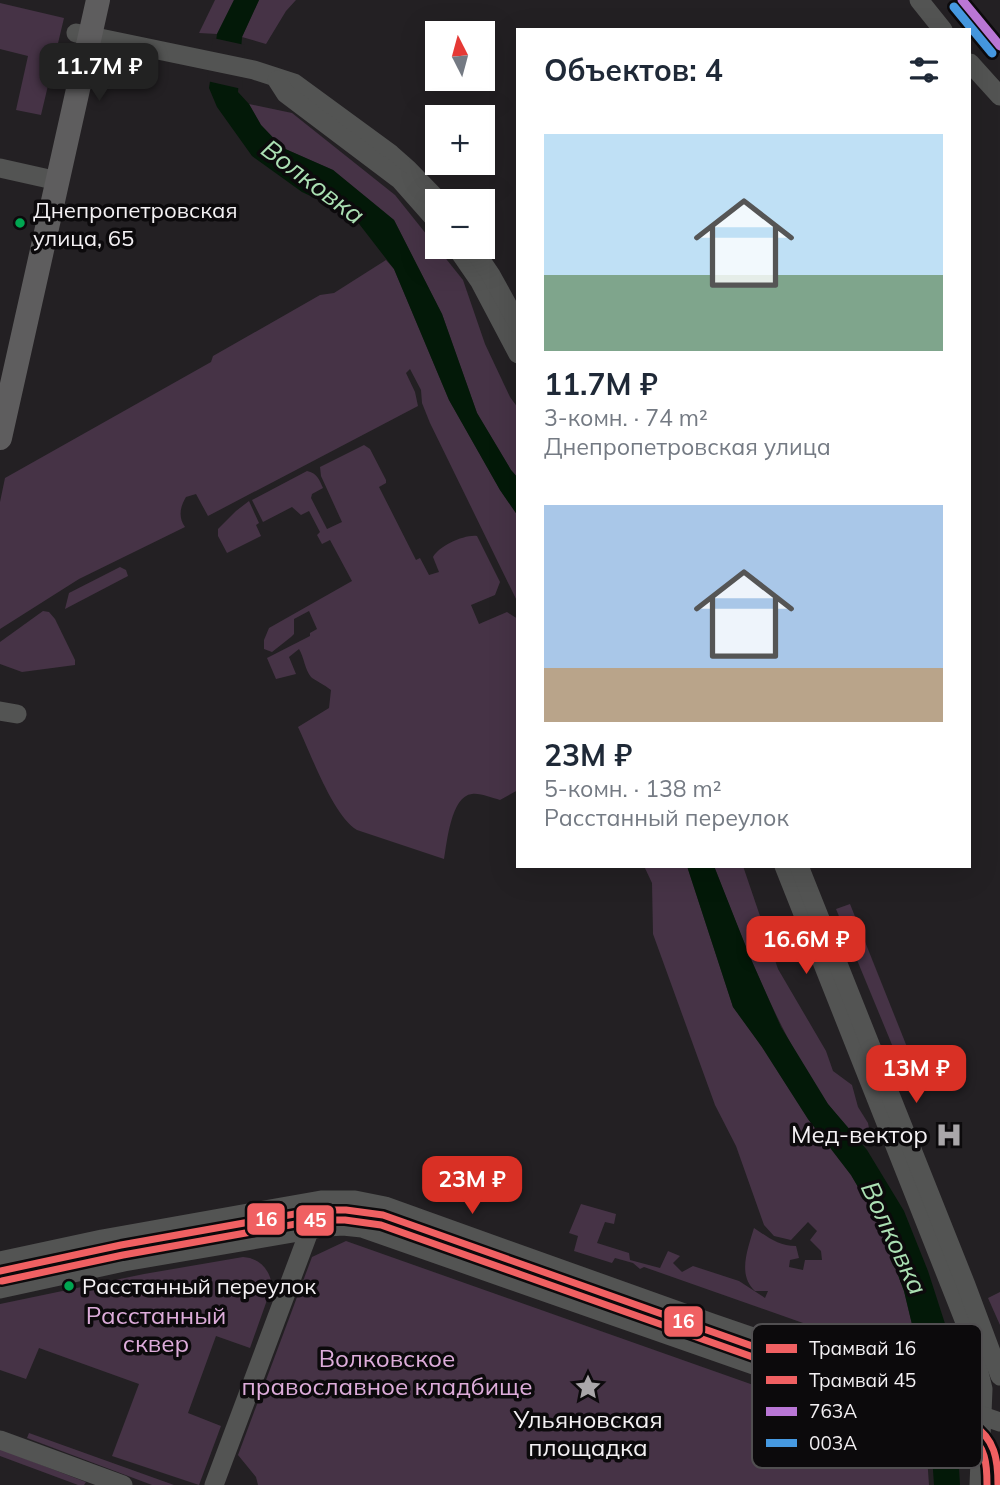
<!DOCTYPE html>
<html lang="ru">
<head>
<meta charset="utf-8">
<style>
  body { margin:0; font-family:Mulish,sans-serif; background:#f6f6f7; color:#1f2937; height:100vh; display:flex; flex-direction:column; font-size:26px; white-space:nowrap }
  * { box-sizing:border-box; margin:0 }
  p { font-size:23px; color:#747a83 }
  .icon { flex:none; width:38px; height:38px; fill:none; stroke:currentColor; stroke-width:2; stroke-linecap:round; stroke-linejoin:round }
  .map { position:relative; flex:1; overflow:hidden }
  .sheet { position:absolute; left:516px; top:28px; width:455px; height:840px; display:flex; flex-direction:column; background:#fff; border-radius:0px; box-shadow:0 7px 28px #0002 }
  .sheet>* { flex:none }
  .needle { width:46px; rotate:354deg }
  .controls { position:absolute; left:425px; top:21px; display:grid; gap:14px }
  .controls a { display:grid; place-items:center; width:70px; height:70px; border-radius:0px; background:#fff; box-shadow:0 7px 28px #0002; font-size:35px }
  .price { position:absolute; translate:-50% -60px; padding:0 16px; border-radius:14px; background:#d93025; color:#fff; font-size:23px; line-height:46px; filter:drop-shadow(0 2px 4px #0008) }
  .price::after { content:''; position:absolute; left:50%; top:42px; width:21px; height:16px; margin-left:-10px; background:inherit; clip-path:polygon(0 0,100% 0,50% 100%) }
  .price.active { background:#222; color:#fff }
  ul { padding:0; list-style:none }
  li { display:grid; align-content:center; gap:14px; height:371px; padding:0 28px }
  li span { display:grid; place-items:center; height:217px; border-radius:0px; color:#555 }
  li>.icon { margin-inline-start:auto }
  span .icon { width:126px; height:126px; fill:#fffc; stroke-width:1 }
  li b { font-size:30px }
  h2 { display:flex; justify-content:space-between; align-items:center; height:84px; padding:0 28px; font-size:30px }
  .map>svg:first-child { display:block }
  .green { fill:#463346 }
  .water { fill:#031908 }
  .pier { fill:#232023 }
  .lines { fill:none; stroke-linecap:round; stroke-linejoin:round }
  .minor { stroke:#535453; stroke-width:19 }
  .major { stroke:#5e5d5e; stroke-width:24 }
  .rail-1-casing { stroke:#0c0a0c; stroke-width:14 }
  .rail-2-casing { stroke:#0c0a0c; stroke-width:14 }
  .rail-1 { stroke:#ba77d6; stroke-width:9 }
  .rail-2 { stroke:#4699e1; stroke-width:9 }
  .tram-1-casing { stroke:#0c0a0c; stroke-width:12 }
  .tram-2-casing { stroke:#0c0a0c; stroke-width:12 }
  .tram-1 { stroke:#f06062; stroke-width:7 }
  .tram-2 { stroke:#f06062; stroke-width:7 }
  .bus-dot { fill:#00a651; stroke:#0c0a0c; stroke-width:2.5 }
  .labels { text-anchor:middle; stroke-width:7; stroke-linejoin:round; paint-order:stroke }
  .bus-label { font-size:22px; fill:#f3f0f3; stroke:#0c0a0c; text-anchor:start }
  .poi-label { font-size:24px; fill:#f3f0f3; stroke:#0c0a0c; text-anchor:end }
  .park-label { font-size:24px; fill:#ddacda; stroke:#0c0a0c }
  .water-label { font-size:26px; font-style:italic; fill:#abe0b3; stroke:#0c0a0c }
  .key { fill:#0c0a0c; stroke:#514f51; stroke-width:2 }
  .key-label { font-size:19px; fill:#f3f0f3 }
  .line-badge { stroke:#0c0a0c; stroke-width:2.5 }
  .badge-label { font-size:19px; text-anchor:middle; font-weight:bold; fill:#fff }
</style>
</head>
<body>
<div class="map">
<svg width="1000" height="1485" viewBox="0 0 1000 1485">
  <rect width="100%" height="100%" fill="#232023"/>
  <g class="green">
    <polygon points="215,0 234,0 217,34 199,33"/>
    <polygon points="259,0 296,0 286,11 266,44 242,37"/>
    <polygon points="0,3 64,18 41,115 16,110 28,56 0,49"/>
    <polygon points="249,104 292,113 395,195 463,280 485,344 510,397 518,408 518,478 511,470 477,413 442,314 394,220 333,170 283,148 261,125"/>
    <path d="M386 260 394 269 449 400 500 490 518 516V603L430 423 422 403 421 390 410 369 406 373 415 392 418 406 208 516 196 494 186 497C180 507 178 517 185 527L79 579 0 629V502L5 478 211 362 213 356 320 295 334 293Z"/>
    <path d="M364 445 370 449 386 480V483L379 487 416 560 420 558 429 575 439 572 433 557C439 546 465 534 477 536L500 582 495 595 471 605 479 624 507 612 518 619V790L500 800C492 798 481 793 472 794 451 796 447 842 444 859L357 830C333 816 311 754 298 727L329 708 331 690C325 685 314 680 311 677 305 670 304 657 299 649L289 657 296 674 276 679 267 658 310 636V633L317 629 309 611 294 619V634L291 637 272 652 264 649V640L269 628 352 581 330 540 322 544 317 535 320 532 309 511 301 515 292 507 263 522 252 500 307 471C317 473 319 479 323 488L312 494 311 498 327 529 342 522 321 476 320 467Z"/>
    <polygon points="249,501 259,523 256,525 261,536 227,553 218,536 218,529 236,511"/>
    <polygon points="120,567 126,570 128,576 65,609 69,593"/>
    <polygon points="43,611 49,612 55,619 75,660 75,665 22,672 0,664 0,642"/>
    <path d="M644 866H687L733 1007 762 1047 808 1119 851 1175 878 1221 904 1291 916 1341 923 1355 893 1362 887 1348 874 1350 871 1347 644 1267 640 1269 633 1263 615 1258 612 1263 574 1251 578 1236 569 1233 581 1204 616 1214 614 1224 605 1222 597 1243 629 1253 630 1260 660 1268 668 1251 680 1256 673 1263 682 1272 693 1266 739 1281 765 1298 768 1291H755C737 1275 748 1248 754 1228 768 1237 778 1246 796 1246L799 1258 790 1260 789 1267 803 1270 805 1260H822L821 1251 810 1240 817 1231 808 1222 791 1240 774 1236 764 1225 736 1146 715 1105 653 934 652 883Z"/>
    <path d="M714 866H743L778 969 826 1051 833 1071 852 1085 858 1107 868 1123 871 1139 862 1143C851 1130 838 1117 827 1103 777 1031 746 948 714 866Z"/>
    <polygon points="850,904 907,1047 895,1052 836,909"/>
    <polygon points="346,1241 886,1432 926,1442 929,1485 258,1485 256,1477 238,1455 312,1257"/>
    <path d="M243 1257C259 1258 270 1269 272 1286L250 1348 216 1336 188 1413 221 1426 199 1485 112 1456 139 1384 39 1348 26 1379 0 1370V1304L144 1274Z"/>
    <polygon points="1000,1292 1000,1325 988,1298"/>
    <polygon points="29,1433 174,1485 152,1485 27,1438"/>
    <polygon points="0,1449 86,1482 84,1485 78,1485 0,1456"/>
  </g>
  <g class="water">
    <polygon points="234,0 259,0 242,37 238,92 249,104 261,125 283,148 333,170 394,220 442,314 477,413 511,470 518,478 518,516 500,490 449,400 394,269 353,216 302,192 252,156 217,107 209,88 217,34"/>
    <polygon points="687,866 714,866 750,957 781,1027 828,1104 867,1150 904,1211 928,1271 948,1333 954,1383 960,1485 934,1485 927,1380 923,1355 916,1341 904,1291 878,1221 851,1175 808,1119 762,1047 733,1007"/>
  </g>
  <polygon class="pier" points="213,38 245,45 242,89 207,81"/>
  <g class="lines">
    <g class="minor">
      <polyline points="919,0 943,30"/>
      <polyline points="76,33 254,70 294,83 391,154 408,169 439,201"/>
      <polyline points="970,63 1000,96"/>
      <polyline points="277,80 286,94 400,180 438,223"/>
      <polyline points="0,168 58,181"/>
      <polyline points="456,247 480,282 518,354"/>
      <polyline points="472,247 491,275 518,324"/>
      <polyline points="0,711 17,714"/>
      <polyline points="784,866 970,1335 983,1389 979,1485"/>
      <polyline points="799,866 966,1285 1000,1376"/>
      <polyline points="0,1261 102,1239 321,1200 355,1200 385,1206 712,1323 1000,1422"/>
      <polyline points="0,1289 124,1262 328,1227 343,1226 362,1228 979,1444"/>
      <polyline points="0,1440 123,1485"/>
      <polyline points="214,1485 313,1221"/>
    </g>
    <polyline class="major" points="0,438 98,0"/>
    <g class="rail-1-casing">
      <polyline id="rail-1" points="962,0 1000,46"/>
    </g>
    <g class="rail-2-casing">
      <polyline id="rail-2" points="954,7 992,53"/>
    </g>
    <use href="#rail-1" class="rail-1"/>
    <use href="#rail-2" class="rail-2"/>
    <g class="tram-1-casing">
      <path id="tram-1" d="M0 1271 121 1245 317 1210H346L383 1215 972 1424C995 1439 998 1459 998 1485"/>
    </g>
    <g class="tram-2-casing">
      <path id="tram-2" d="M2 1281 123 1255 318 1220H345L381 1225 967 1433C986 1446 987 1464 987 1485"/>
    </g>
    <use href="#tram-1" class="tram-1"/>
    <use href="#tram-2" class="tram-2"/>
  </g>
  <defs>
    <g id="hospital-bare" transform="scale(2.1)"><path d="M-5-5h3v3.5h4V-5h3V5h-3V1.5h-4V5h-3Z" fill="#aaa7aa" stroke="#0c0a0c" stroke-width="2.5" paint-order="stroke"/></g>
    <g id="sight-bare" transform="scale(2.1)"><path d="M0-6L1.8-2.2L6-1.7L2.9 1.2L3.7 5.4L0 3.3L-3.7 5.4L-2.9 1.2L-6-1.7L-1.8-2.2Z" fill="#aaa7aa" stroke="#0c0a0c" stroke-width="2.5" paint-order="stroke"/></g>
  </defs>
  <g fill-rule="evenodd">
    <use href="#hospital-bare" x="949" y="1135"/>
    <use href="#sight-bare" x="588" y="1387"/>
  </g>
  <g class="bus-dot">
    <circle cx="20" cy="223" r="6"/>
    <circle cx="69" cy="1286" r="6"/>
  </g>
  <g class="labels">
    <g class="bus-label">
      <text x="33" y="218">Днепропетровская<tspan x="33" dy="28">улица, 65</tspan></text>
      <text x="82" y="1294">Расстанный переулок</text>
    </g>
    <g class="poi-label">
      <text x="928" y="1143">Мед-вектор</text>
      <text x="588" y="1428" text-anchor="middle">Ульяновская<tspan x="588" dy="28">площадка</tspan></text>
    </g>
    <g class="park-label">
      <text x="156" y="1324">Расстанный<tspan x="156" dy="28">сквер</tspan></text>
      <text x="387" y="1367">Волковское<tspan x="387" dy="28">православное кладбище</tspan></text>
    </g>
    <g class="water-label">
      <text transform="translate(313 182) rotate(37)" y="9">Волковка</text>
      <text transform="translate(894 1238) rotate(65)" y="9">Волковка</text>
    </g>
  </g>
  <rect x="752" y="1324" width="230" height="144" rx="10" class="key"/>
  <rect x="766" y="1344" width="31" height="9" fill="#f06062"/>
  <rect x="766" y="1376" width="31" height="8" fill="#f06062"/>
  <rect x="766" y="1407" width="31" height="9" fill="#ba77d6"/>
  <rect x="766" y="1439" width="31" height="8" fill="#4699e1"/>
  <g class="key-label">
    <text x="809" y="1355">Трамвай 16</text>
    <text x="809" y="1387">Трамвай 45</text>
    <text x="809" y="1418">763А</text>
    <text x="809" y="1450">003А</text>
  </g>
  <g class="line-badge">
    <rect x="246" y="1202" width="40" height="34" rx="7" fill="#f06062"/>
    <rect x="295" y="1204" width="40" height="33" rx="7" fill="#f06062"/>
    <rect x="663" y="1305" width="41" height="33" rx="7" fill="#f06062"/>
  </g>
  <g class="badge-label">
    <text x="266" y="1226">16</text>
    <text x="315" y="1227">45</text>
    <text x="683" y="1328">16</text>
  </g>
</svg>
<div class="controls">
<a><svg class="needle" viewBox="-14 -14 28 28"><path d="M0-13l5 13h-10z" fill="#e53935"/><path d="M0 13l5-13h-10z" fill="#747a83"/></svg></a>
<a>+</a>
<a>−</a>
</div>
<b class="price active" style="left:99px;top:103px">11.7M ₽</b>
<b class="price" style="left:806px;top:976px">16.6M ₽</b>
<b class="price" style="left:916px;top:1105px">13M ₽</b>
<b class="price" style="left:472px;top:1216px">23M ₽</b>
<section class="sheet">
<h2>Объектов: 4<svg class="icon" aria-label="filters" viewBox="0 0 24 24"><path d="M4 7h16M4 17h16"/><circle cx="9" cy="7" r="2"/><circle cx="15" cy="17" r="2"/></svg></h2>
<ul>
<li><span style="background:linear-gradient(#bfe0f5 65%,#7fa58c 0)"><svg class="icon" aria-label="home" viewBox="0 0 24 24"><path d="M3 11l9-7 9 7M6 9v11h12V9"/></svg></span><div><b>11.7M ₽</b><p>3-комн. · 74 m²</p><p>Днепропетровская улица</p></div></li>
<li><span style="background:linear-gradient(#a9c7e8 75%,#b9a48a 0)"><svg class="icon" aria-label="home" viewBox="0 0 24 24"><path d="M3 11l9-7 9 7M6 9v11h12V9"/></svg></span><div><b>23M ₽</b><p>5-комн. · 138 m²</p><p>Расстанный переулок</p></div></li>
</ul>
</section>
</div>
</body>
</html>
